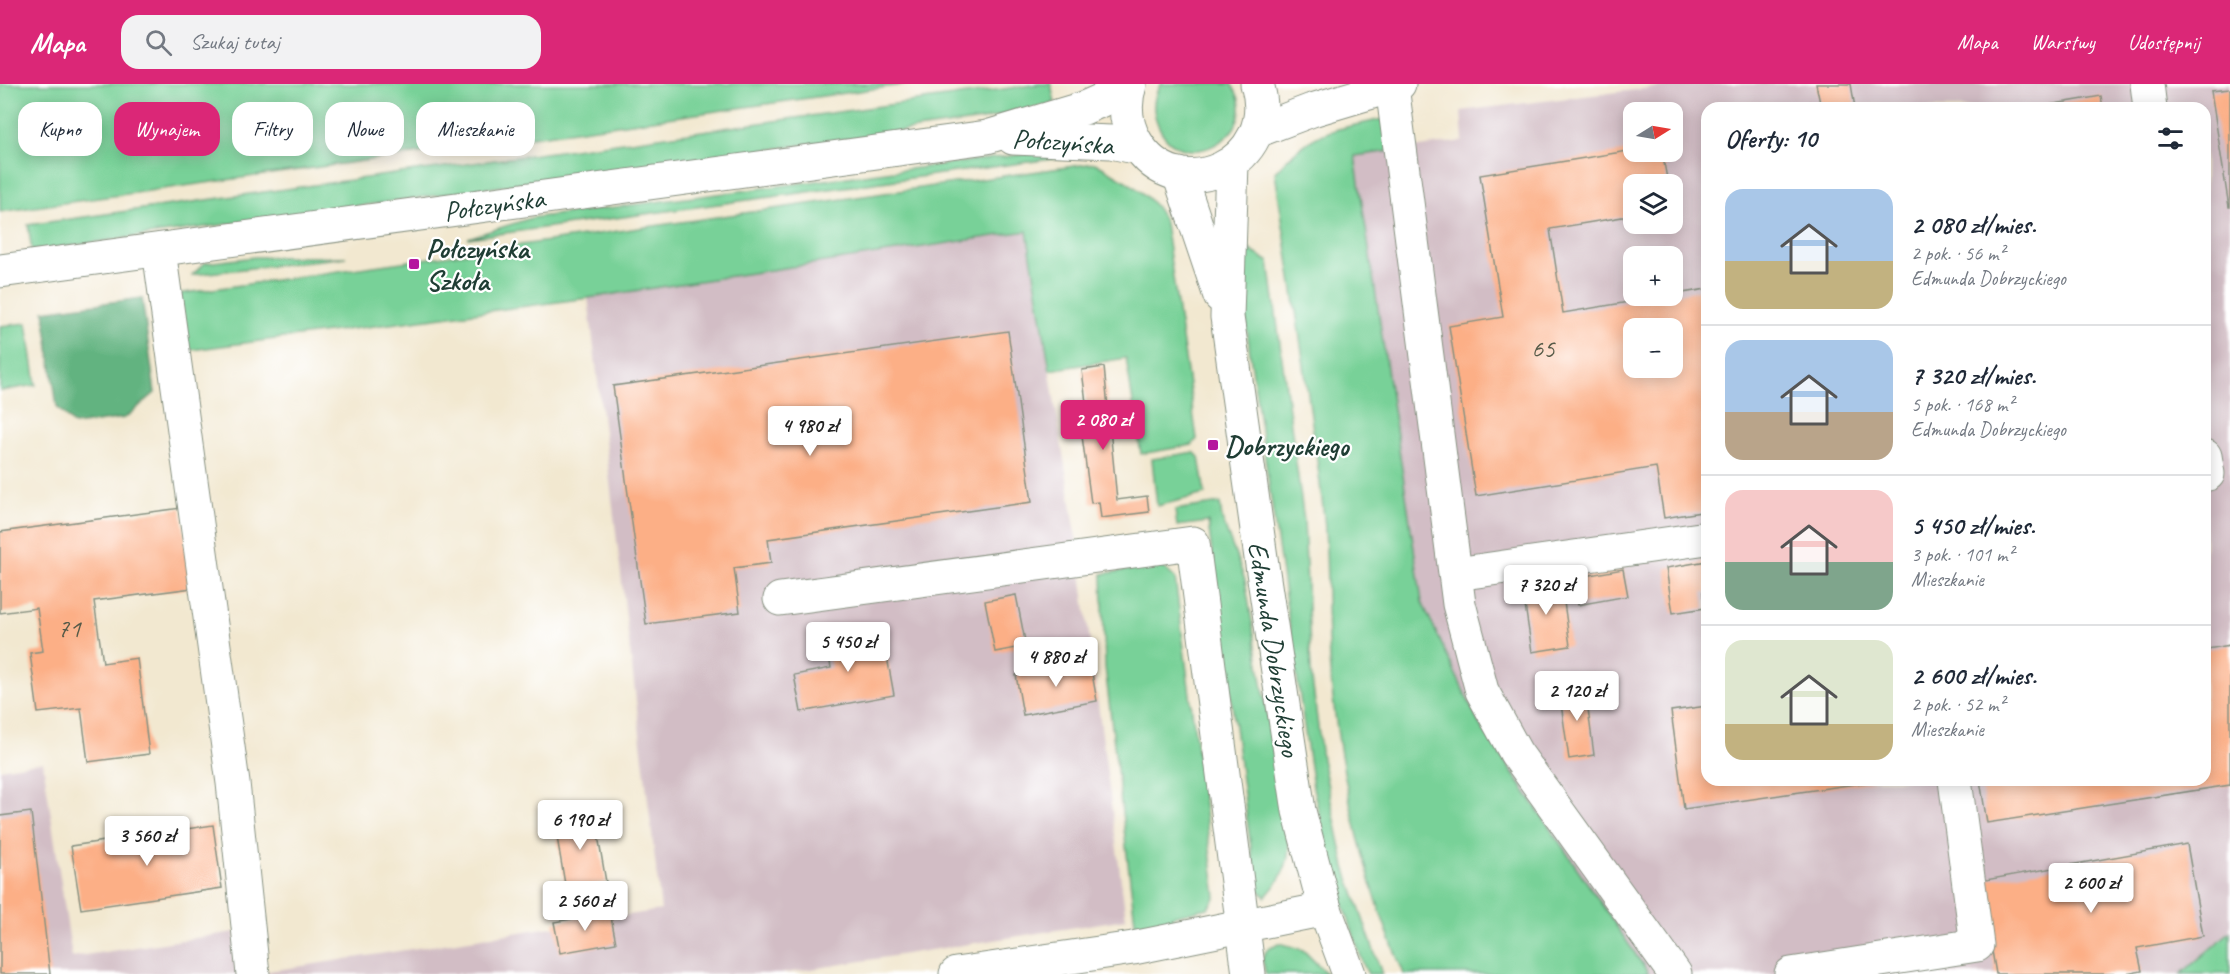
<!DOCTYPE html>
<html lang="pl">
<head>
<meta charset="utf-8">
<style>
  body { margin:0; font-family:Caveat,sans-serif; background:#f2f2f3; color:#1f2937; height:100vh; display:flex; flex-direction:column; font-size:22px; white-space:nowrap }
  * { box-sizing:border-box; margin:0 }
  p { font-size:20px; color:#747a83 }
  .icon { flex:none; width:33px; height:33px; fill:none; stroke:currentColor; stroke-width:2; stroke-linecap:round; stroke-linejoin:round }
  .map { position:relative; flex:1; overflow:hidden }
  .details { position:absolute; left:1701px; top:18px; width:510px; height:684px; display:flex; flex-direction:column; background:#fff; border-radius:18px; box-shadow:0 3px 15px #0003 }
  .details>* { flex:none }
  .top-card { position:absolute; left:18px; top:18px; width:570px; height:54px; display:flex; gap:12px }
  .needle { width:39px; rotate:79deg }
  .buttons { position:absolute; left:1623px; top:18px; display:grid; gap:12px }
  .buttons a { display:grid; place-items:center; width:60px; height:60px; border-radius:12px; background:#fff; box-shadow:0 3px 15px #0003; font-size:30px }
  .price { position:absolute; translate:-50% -51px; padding:0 14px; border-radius:6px; background:#fff; color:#222; font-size:20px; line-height:39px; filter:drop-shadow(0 2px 3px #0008) }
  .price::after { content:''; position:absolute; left:50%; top:36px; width:18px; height:14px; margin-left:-9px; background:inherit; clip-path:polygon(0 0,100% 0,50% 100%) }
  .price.active { background:#db2777; color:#fff }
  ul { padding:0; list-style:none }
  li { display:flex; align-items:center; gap:18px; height:150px; padding:0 24px }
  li+li { border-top:2px solid #e0e1e3 }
  li span { display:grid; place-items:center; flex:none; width:168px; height:120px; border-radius:18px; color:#555 }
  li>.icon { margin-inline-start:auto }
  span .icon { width:72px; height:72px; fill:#fffc; stroke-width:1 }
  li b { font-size:26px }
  h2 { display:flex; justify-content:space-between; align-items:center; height:72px; padding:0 24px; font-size:26px }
  .tag { padding:0 21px; border-radius:18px; background:#fff; box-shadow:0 3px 15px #0003; font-size:21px; line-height:54px }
  .tag.active { background:#db2777; color:#fff }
  header { display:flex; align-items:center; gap:36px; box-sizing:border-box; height:84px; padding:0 30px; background:#db2777; color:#fff }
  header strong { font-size:28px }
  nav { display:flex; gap:33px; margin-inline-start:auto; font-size:21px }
  .search { width:420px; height:54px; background:#f2f2f3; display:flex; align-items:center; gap:15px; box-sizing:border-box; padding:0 21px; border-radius:18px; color:#747a83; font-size:22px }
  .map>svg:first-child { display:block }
  .industrial { fill:#d2bdc5; fill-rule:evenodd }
  .green { fill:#78d198; stroke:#4c8766; stroke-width:1.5 }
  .forest { fill:#62b380; stroke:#40785a; stroke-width:1.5 }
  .building { fill:#fcaf86; fill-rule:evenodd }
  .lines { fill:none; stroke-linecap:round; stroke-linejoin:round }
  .minor-casing { stroke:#889282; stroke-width:35 }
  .major-casing { stroke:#889282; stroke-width:35 }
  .minor { stroke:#fff; stroke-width:33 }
  .major { stroke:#fff; stroke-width:33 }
  .poi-dot { fill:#b5179e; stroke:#fff; stroke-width:2 }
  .labels { text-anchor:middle; stroke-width:4.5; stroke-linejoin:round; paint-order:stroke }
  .number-label { font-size:26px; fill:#565a48 }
  .street-label { font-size:28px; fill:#1f3d34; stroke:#fff }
  .poi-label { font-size:28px; font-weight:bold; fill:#1f3d34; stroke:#fff; text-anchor:start }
</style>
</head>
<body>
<header>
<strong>Mapa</strong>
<div class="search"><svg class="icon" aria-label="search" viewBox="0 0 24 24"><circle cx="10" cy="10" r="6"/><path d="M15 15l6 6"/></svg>Szukaj tutaj</div>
<nav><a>Mapa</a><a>Warstwy</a><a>Udostępnij</a></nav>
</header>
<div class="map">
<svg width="2230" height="890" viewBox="0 0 2230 890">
  <rect width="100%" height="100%" fill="#fff"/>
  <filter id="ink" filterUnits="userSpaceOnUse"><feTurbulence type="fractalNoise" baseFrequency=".0167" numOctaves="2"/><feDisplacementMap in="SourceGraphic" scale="12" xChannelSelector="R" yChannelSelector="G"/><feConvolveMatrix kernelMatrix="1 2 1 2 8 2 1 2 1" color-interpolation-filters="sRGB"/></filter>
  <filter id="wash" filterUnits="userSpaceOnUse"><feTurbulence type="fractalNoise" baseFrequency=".008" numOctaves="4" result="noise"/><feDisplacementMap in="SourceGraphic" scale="24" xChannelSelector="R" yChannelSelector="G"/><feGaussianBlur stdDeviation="1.35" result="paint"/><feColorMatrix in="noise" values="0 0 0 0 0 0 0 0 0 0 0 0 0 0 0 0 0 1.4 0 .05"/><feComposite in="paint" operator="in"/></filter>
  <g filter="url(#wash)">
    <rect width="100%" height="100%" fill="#f2e8d0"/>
    <g class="industrial">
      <path d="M1683 0H2230V852L2184 890H1649L1479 640 1422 518 1355 72 1463 57 1461 27ZM1707 24H2205V696H1707ZM1634 28H1672V68H1634ZM1634 100H1672V140H1634ZM1634 172H1672V212H1634ZM1634 244H1672V284H1634Z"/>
      <polygon points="1027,147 1076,450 1126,835 780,890 251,890 661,826 588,214"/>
      <polygon points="43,678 72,873 235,848 238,890 0,890 0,685"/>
    </g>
    <g class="green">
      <polygon points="0,0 909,0 0,128"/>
      <polygon points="1039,0 1051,0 1055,19 982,36 32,167 28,141"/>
      <path d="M1161 0H1231C1269 49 1176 101 1156 35 1152 24 1154 10 1161 0Z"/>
      <path d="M1383 35 1390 67 1355 72 1422 518 1479 640 1649 890H1404C1363 795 1340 690 1330 587 1325 536 1329 484 1324 433 1311 318 1292 203 1275 88 1314 45 1330 47 1383 35Z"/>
      <polygon points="1064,65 1066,73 468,154 531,134"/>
      <path d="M1095 79C1121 94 1154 110 1165 139L1197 355 1192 361 1141 370 1126 274 1050 286 1027 147 588 214 184 267 178 210Z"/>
      <polygon points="1237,158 1269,178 1304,437 1311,587 1322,675 1345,783 1382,890 1368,890 1364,882 1332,786 1313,703 1250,270"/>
      <polygon points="255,173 346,173 192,191 205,179"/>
      <polygon points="27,239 36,301 0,307 0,242"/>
      <polygon points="1194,368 1199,373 1205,410 1157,422 1152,375"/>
      <path d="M1220 419 1222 435 1245 496 1289 761C1289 781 1279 799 1265 813L1256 802 1208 438 1177 442 1175 426Z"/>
      <polygon points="1161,481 1175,494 1216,813 1208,824 1172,832 1173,841 1136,847 1105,583 1102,490"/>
      <polygon points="2230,848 2230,890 2181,890"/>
      <polygon points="1279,859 1303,866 1327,890 1266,890 1262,874 1268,864"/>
    </g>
    <polygon class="forest" points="142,214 155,309 125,334 74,341 57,323 44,227"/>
    <g id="blocks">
      <g class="building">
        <polygon points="1816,0 1851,0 1855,24 1821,24"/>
        <polygon points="2230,5 2230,123 2229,123 2211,7"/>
        <polygon points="2101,12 2103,24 2049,24 2049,21"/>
        <path d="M1634 66 1662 68 1668 100H1634V131L1550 145 1563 229 1707 205V427L1664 434 1656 383 1476 412 1449 242 1503 233 1480 91ZM1634 244H1672V284H1634Z"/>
        <polygon points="1008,247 1032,418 768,455 771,479 734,484 740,528 646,540 613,302"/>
        <polygon points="1104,283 1117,416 1147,412 1149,428 1101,434 1099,418 1091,419 1080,337 1088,335 1082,286"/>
        <polygon points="181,424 192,504 94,517 103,579 137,574 149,670 88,678 81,624 38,629 30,569 43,567 37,524 0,529 0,448"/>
        <polygon points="1707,477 1707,508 1703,508 1705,524 1673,529 1666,484"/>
        <polygon points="1623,485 1628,512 1578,521 1573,494"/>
        <polygon points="1561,496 1570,562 1532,568 1522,501"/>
        <polygon points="1016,511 1026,562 995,568 985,517"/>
        <polygon points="882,545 894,611 801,628 794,591 831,584 826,555"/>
        <polygon points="2205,556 2208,565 2230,561 2230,701 1987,739 1980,696 2205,696"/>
        <polygon points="1090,578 1097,617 1023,631 1016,591"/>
        <polygon points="1585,602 1594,671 1569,675 1559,606"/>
        <polygon points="1707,622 1707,696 1876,697 1684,725 1671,627"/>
        <polygon points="31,728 50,890 0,890 0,732"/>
        <polygon points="594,728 606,798 566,806 554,735"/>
        <polygon points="213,741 222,804 81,825 71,762"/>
        <polygon points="2187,760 2203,852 2137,864 2142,887 2126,890 1996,890 1980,797"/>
        <polygon points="610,828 616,859 560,869 554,838"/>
      </g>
    </g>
  </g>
  <g filter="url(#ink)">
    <use href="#blocks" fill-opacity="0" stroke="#889282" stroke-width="1.5"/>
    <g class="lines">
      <g class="minor-casing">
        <g id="minor">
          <polyline points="2147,0 2150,24"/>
          <polyline points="1392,2 1459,520 1482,607 1516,669 1675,890"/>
          <polyline points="1257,47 1312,26 1399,0"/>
          <polyline points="159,166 233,699 253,890"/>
          <polyline points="2205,372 2208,390"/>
          <polyline points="1456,490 1707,454"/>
          <polyline points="780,515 1193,459 1249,890"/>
          <polyline points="956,890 1133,864 1325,825"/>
          <polyline points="1791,890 1977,861 1955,696"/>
        </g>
      </g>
      <g class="major-casing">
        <g id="major">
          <path d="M1130 0C1124 20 1125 40 1136 58 1177 128 1282 78 1257 0"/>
          <polyline points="1013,54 1111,58 1139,64"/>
          <polyline points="1232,79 1227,233 1263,488 1299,727 1325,825 1349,890"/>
          <polyline points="1179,90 1220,212"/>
          <polyline points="0,187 987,53 1084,24 1129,4"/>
        </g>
      </g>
      <use href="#minor" class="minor"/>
      <use href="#major" class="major"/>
    </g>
  </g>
  <g class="poi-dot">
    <rect x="408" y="174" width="12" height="12" rx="3"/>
    <rect x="1207" y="355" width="12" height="12" rx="3"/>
  </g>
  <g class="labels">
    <g class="number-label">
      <text x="1543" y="273">65</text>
      <text x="69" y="553">71</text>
    </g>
    <g class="street-label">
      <text transform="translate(1063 57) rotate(4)" y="10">Połczyńska</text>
      <text transform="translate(494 120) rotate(-8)" y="10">Połczyńska</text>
      <text transform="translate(1275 565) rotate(81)" y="10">Edmunda Dobrzyckiego</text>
    </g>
    <g class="poi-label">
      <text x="426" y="174">Połczyńska<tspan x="426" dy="32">Szkoła</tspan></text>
      <text x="1225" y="371">Dobrzyckiego</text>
    </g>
  </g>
</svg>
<div class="buttons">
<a><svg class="needle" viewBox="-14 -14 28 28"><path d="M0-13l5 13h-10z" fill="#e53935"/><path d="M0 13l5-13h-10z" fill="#747a83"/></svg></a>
<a><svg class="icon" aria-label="layers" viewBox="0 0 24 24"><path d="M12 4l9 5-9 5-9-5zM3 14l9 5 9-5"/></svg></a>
<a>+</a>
<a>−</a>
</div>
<b class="price active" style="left:1103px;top:367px">2 080 zł</b>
<b class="price" style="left:810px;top:373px">4 980 zł</b>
<b class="price" style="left:1546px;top:532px">7 320 zł</b>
<b class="price" style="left:848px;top:589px">5 450 zł</b>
<b class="price" style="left:1056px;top:604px">4 880 zł</b>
<b class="price" style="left:1577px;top:638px">2 120 zł</b>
<b class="price" style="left:580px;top:767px">6 190 zł</b>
<b class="price" style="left:147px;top:783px">3 560 zł</b>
<b class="price" style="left:2091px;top:830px">2 600 zł</b>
<b class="price" style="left:585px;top:848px">2 560 zł</b>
<div class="top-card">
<a class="tag">Kupno</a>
<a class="tag active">Wynajem</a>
<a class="tag">Filtry</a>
<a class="tag">Nowe</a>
<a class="tag">Mieszkanie</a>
</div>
<section class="details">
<h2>Oferty: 10<svg class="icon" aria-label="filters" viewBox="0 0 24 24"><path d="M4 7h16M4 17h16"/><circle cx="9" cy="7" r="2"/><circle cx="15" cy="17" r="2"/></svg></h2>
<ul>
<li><span style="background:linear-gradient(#a9c7e8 60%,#c2b280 0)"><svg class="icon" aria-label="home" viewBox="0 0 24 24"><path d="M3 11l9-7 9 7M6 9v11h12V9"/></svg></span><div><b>2 080 zł/mies.</b><p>2 pok. · 56 m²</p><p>Edmunda Dobrzyckiego</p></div></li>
<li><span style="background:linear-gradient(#a9c7e8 60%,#b9a48a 0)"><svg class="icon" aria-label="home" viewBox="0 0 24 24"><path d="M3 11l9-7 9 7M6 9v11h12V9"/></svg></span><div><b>7 320 zł/mies.</b><p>5 pok. · 168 m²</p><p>Edmunda Dobrzyckiego</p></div></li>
<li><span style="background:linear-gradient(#f6c9c9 60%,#7fa58c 0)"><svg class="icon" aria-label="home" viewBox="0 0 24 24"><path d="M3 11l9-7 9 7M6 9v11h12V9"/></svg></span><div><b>5 450 zł/mies.</b><p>3 pok. · 101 m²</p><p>Mieszkanie</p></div></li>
<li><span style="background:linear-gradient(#dfe7d0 70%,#c2b280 0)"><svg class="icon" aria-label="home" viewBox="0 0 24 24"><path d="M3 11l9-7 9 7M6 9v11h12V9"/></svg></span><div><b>2 600 zł/mies.</b><p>2 pok. · 52 m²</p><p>Mieszkanie</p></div></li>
</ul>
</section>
</div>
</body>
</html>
